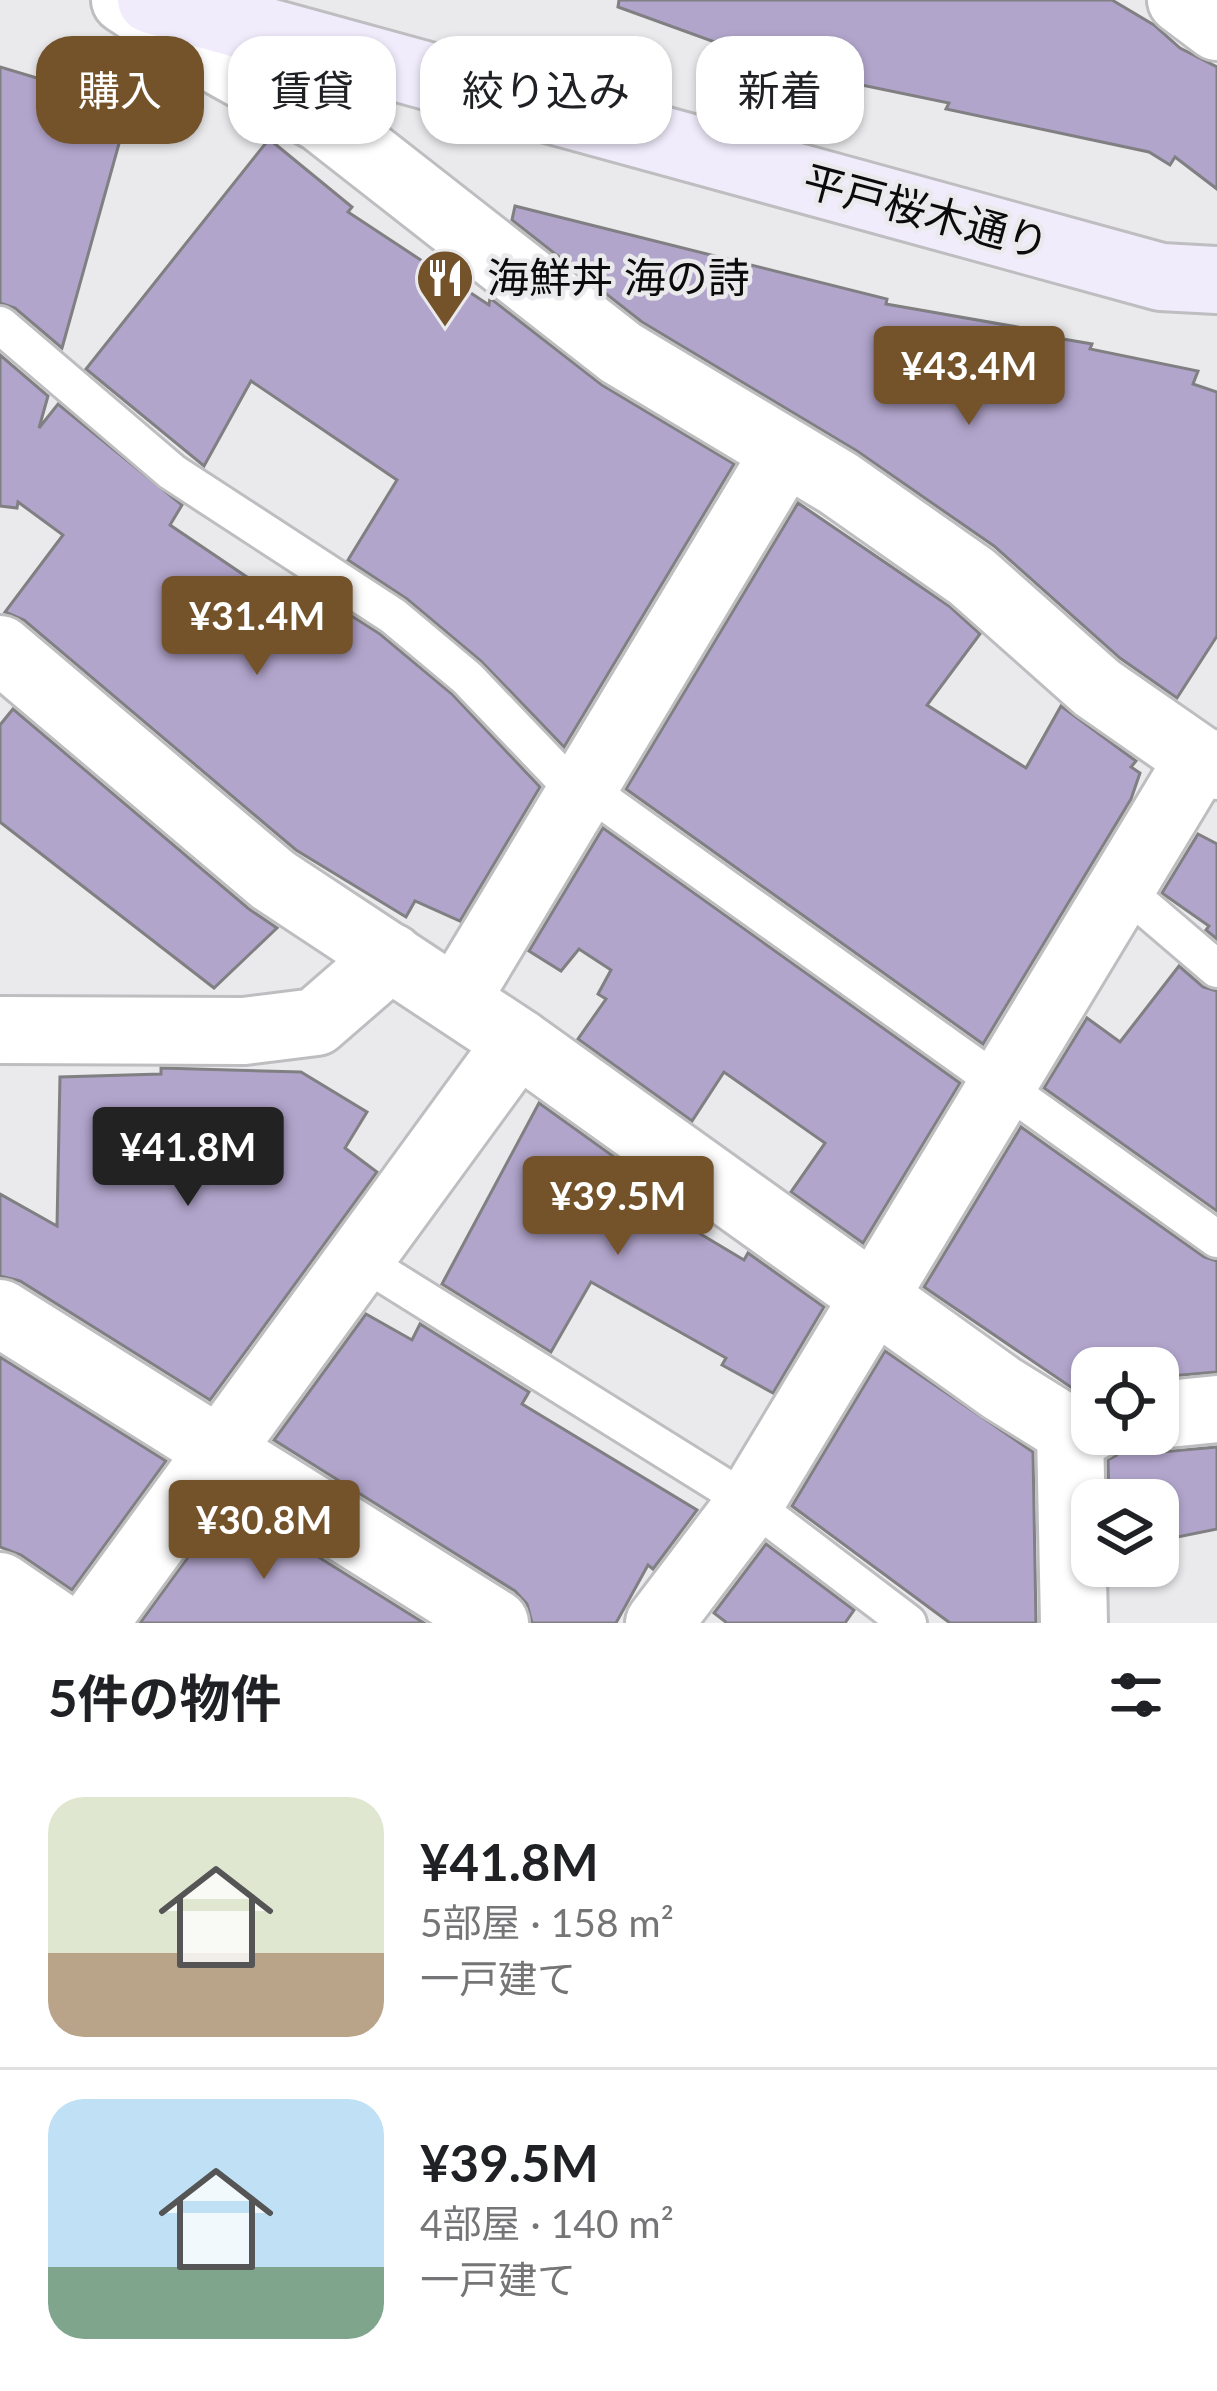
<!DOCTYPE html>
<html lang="ja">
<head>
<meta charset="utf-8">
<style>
  body { margin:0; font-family:Lato,"Noto Sans JP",sans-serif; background:#f6f6f6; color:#202124; height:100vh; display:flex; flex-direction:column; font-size:45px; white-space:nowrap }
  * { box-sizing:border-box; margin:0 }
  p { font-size:39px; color:#757577 }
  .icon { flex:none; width:66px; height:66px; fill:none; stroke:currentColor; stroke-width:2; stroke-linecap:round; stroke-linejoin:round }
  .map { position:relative; height:1623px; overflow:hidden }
  .side { display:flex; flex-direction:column; background:#fff; flex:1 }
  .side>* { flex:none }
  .banner { position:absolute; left:36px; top:36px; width:1146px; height:108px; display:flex; gap:24px }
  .tools { position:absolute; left:1071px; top:1347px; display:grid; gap:24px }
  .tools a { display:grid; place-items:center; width:108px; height:108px; border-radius:24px; background:#fff; box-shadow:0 3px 9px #0004; font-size:60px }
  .price { position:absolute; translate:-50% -102px; padding:0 27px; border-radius:12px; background:#74532a; color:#fff; font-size:39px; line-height:78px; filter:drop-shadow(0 3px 6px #0008) }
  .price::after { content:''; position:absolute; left:50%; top:72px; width:36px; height:27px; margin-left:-18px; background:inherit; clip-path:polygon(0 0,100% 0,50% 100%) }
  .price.selected { background:#222; color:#fff }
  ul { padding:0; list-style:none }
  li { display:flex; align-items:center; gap:36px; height:300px; padding:0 48px }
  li+li { border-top:3px solid #e0e0e0 }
  li span { display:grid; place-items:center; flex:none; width:336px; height:240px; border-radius:36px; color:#555 }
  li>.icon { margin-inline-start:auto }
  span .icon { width:144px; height:144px; fill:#fffc; stroke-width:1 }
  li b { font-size:51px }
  h2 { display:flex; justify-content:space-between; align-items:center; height:144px; padding:0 48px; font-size:51px }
  .chip { padding:0 42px; border-radius:36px; background:#fff; box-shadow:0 3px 9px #0004; font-size:42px; line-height:108px }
  .chip.selected { background:#74532a; color:#fff }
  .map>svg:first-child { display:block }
  .building { fill:#b2a5cc; stroke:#807f82; stroke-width:3 }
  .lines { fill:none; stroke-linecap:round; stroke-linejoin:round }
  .lane-casing { stroke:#bebdc0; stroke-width:42 }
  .street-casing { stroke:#bebdc0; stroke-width:72 }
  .secondary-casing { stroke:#bebdc0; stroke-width:72 }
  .lane { stroke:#fff; stroke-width:36 }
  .street { stroke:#fff; stroke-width:66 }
  .secondary { stroke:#f1ecfc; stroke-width:66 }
  .labels { text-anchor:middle; stroke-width:9; stroke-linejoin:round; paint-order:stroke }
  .street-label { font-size:42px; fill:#0c0b0c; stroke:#eae9ec }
  .poi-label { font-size:42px; fill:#0c0b0c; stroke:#eae9ec; text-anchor:start }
</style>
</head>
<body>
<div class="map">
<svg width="1217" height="1623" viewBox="0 0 1217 1623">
  <rect width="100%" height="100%" fill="#eae9ec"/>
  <g class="building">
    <polygon points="619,0 1112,0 1154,25 1180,48 1217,67 1217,189 1175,157 1170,165 1149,152 946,109 949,103 823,77 822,81 618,7"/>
    <polygon points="0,67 77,90 132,97 62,348 15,308 0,303"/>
    <polygon points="269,139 352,207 348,212 489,305 490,298 602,385 734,464 564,747 481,661 407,599 348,560 397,480 251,381 204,466 86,369"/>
    <polygon points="515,206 887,299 886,304 1023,328 1022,332 1092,344 1090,349 1198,371 1193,384 1217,392 1217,636 1177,698 1120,658 994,546 857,451 642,322 512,220"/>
    <polygon points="0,355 48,396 39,428 58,404 182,505 170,525 312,621 325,599 380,634 452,694 540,787 460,921 415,901 406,917 296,850 24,620 5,612 63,535 18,502 17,508 0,506"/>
    <polygon points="798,503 949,606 980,634 927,705 1026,768 1061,706 1136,761 1131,767 1140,773 1131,799 983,1044 626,789"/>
    <polygon points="13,709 249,909 277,928 214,988 0,822 0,725"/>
    <polygon points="603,828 960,1083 863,1243 791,1192 825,1143 724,1072 692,1121 578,1039 606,999 598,994 611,970 579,949 561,971 529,951"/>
    <polygon points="1198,834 1217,844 1217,939 1206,930 1209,926 1162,893"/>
    <polygon points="1179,966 1203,987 1217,991 1217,1211 1044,1088 1087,1018 1120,1042"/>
    <polygon points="161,1068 301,1072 367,1112 345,1148 377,1172 210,1400 20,1281 0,1276 0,1194 57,1226 60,1077 161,1074"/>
    <polygon points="539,1103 652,1184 642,1199 744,1260 748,1253 824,1307 773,1393 722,1365 726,1358 591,1282 551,1352 442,1284"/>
    <polygon points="1021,1127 1204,1257 1217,1261 1217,1372 1158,1377 1158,1368 1092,1368 1092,1390 1078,1392 924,1287"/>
    <polygon points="366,1314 412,1340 420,1324 529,1392 522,1404 697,1510 653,1569 648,1565 616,1623 532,1623 527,1604 515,1591 274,1440"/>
    <polygon points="885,1351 1033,1452 1036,1623 950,1623 792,1506"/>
    <polygon points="0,1357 166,1461 72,1590 21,1555 0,1547"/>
    <polygon points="1128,1437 1142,1449 1161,1452 1217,1447 1217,1529 1158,1541 1158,1500 1109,1500 1108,1460 1117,1455"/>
    <polygon points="229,1501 424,1623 140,1623"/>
    <polygon points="766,1544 854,1610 845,1623 727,1623 714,1613"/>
  </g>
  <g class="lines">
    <g class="lane-casing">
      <g id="lane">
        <polyline points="0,325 172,472 393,616 467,678 579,795"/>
        <polyline points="584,787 1217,1239"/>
        <polyline points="1121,887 1217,969"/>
        <polyline points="359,1259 750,1503 908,1623"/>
      </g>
    </g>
    <g class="street-casing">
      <g id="street">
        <polyline points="125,0 215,59 322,119 621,353 838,483 972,577 1097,688 1199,759 1217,766"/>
        <polyline points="1181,0 1217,27"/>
        <polyline points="0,649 273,880 518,1042 1001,1388 1070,1431 1092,1427"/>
        <polyline points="456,1000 785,452"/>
        <polyline points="0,1030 244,1031 316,1022 391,957"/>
        <polyline points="0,1313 495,1623"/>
        <polyline points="1158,1415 1217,1409"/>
        <polyline points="1070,1431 1074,1623"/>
        <polyline points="0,1586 54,1623"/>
        <polyline points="94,1623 518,1042"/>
        <polyline points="659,1623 750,1503 1199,759"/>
      </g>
    </g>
    <g class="secondary-casing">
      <polyline id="secondary" points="151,0 1161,277 1217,280"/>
    </g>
    <use href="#lane" class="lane"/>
    <use href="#street" class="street"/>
    <use href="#secondary" class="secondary"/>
  </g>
  <defs>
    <g id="restaurant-pin" transform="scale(3)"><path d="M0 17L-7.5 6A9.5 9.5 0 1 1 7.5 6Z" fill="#74532a" stroke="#eae9ec"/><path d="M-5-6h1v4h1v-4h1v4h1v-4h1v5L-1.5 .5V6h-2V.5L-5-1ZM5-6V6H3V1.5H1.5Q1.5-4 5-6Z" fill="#fff"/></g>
  </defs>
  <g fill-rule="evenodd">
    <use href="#restaurant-pin" x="445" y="278"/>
  </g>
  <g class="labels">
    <g class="street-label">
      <text transform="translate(926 212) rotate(15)" y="15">平戸桜木通り</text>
    </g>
    <g class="poi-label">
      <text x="487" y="293">海鮮丼 海の詩</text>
    </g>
  </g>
</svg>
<div class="tools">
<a><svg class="icon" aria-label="locate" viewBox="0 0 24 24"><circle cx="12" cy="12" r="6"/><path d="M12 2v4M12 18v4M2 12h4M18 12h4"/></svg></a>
<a><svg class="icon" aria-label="layers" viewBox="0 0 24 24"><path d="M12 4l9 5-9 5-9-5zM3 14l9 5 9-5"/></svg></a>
</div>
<b class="price" style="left:969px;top:428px">¥43.4M</b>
<b class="price" style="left:257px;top:678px">¥31.4M</b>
<b class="price selected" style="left:188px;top:1209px">¥41.8M</b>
<b class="price" style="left:618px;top:1258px">¥39.5M</b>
<b class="price" style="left:264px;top:1582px">¥30.8M</b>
<div class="banner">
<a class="chip selected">購入</a>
<a class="chip">賃貸</a>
<a class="chip">絞り込み</a>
<a class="chip">新着</a>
</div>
</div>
<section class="side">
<h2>5件の物件<svg class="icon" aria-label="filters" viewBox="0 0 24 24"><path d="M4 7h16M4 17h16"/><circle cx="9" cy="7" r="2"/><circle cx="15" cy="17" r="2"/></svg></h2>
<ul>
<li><span style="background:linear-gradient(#dfe7d0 65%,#b9a48a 0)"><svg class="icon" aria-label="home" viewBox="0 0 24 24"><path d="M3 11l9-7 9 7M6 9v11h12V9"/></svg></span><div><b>¥41.8M</b><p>5部屋 · 158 m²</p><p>一戸建て</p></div></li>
<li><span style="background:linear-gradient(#bfe0f5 70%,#7fa58c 0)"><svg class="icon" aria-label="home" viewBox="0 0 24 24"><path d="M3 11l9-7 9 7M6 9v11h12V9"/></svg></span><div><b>¥39.5M</b><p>4部屋 · 140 m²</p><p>一戸建て</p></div></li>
</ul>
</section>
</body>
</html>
